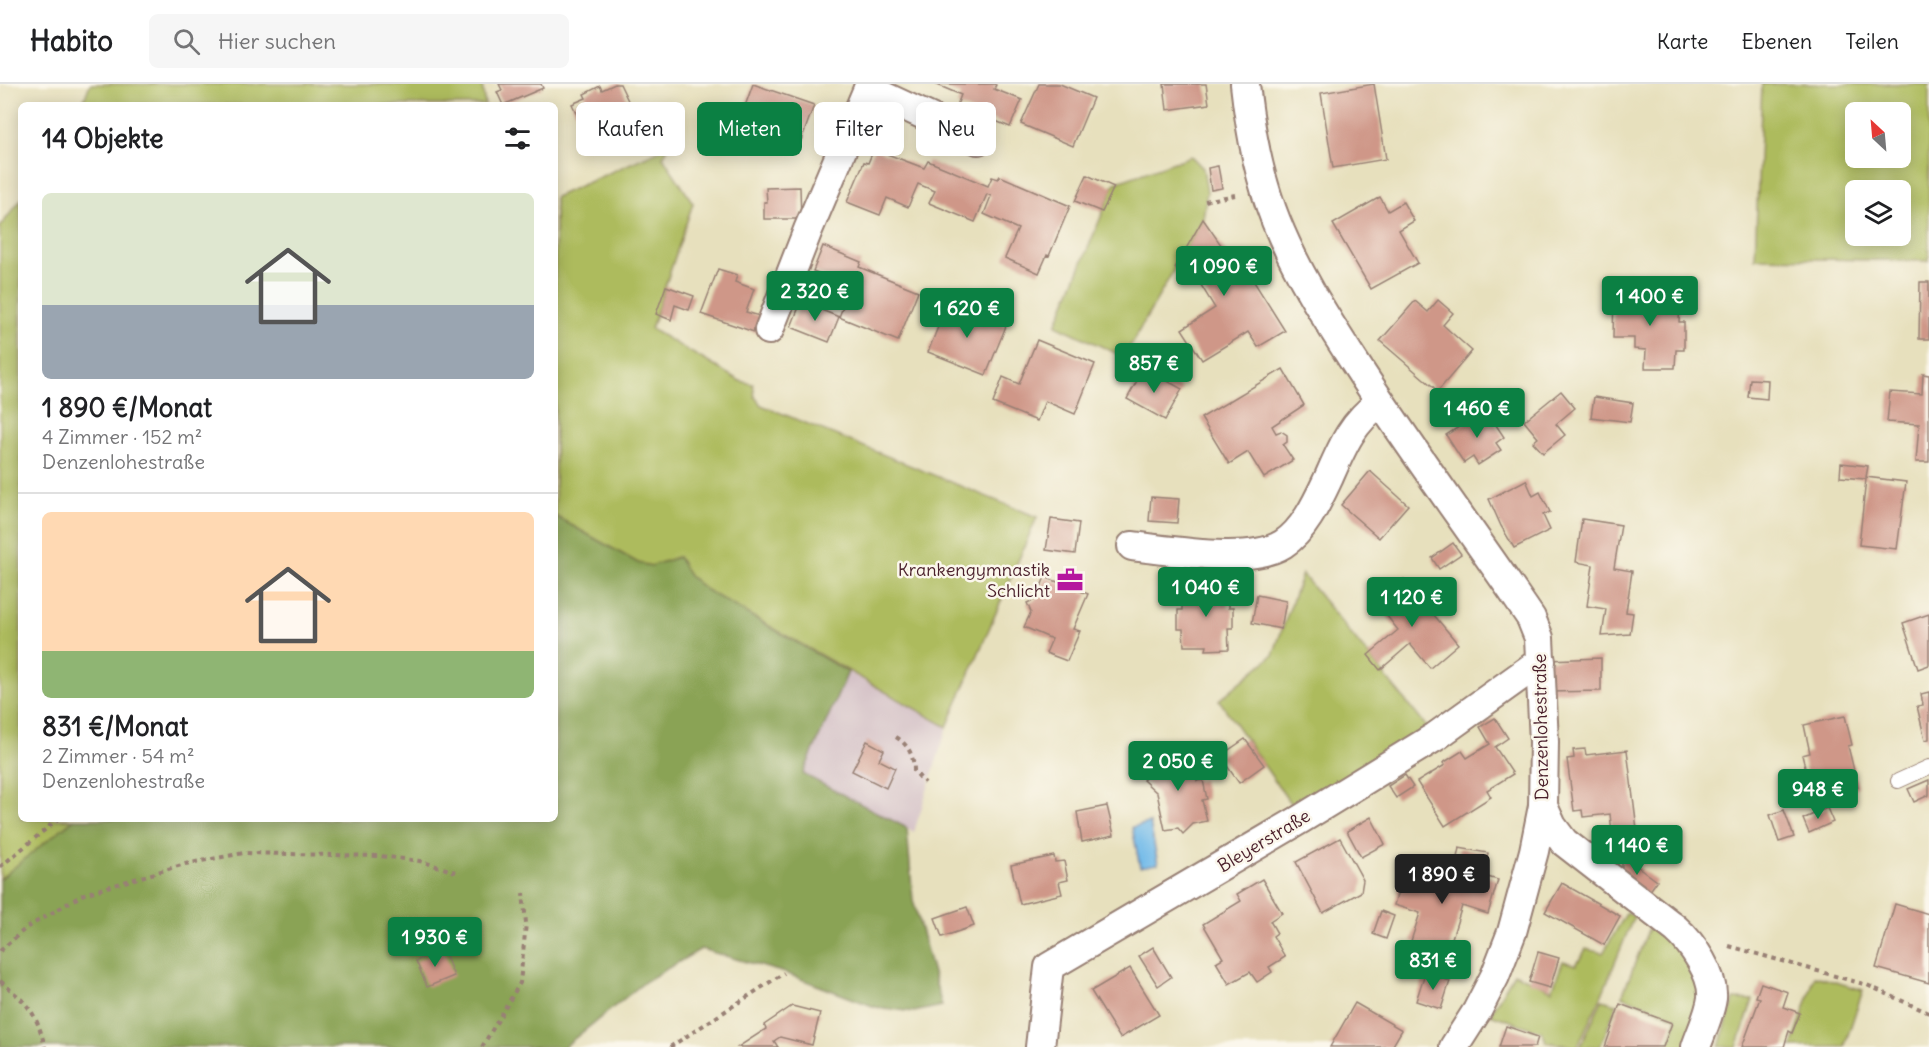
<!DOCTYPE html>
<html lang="de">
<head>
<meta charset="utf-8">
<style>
  body { margin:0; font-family:Delius,sans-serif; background:#f6f6f6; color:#202124; height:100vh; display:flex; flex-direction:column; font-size:22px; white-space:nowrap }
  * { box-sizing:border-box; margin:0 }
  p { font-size:20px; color:#757577 }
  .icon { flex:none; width:33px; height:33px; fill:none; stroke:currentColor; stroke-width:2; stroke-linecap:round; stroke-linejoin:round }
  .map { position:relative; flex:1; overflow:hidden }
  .sheet { position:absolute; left:18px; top:18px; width:540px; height:720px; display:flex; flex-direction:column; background:#fff; border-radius:9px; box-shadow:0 3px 15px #0003 }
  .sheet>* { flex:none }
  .guide { position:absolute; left:576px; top:18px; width:570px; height:54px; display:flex; gap:12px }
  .needle { width:39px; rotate:334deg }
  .tools { position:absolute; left:1845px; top:18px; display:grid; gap:12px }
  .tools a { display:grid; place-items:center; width:66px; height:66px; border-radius:9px; background:#fff; box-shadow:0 3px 15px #0003; font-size:30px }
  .price { position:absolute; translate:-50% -51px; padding:0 14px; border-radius:6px; background:#0b8043; color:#fff; font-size:20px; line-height:39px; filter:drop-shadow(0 2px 3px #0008) }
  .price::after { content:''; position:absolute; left:50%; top:36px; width:18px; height:14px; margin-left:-9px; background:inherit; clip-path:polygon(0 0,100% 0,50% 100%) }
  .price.current { background:#222; color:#fff }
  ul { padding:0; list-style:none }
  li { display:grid; align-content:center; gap:12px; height:318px; padding:0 24px }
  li+li { border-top:2px solid #e0e0e0 }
  li span { display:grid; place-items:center; height:186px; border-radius:9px; color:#555 }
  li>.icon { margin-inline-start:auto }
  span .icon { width:108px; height:108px; fill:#fffc; stroke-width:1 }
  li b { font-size:26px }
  h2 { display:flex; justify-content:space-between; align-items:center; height:72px; padding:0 24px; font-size:26px }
  .tag { padding:0 21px; border-radius:9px; background:#fff; box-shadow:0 3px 15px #0003; font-size:21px; line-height:54px }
  .tag.current { background:#0b8043; color:#fff }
  header { display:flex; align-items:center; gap:36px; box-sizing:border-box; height:84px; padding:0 30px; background:#fff; border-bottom:2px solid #e0e0e0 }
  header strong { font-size:28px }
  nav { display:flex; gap:33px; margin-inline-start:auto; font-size:21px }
  .search { width:420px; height:54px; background:#f6f6f6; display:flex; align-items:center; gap:15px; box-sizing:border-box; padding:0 21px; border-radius:9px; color:#757577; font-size:22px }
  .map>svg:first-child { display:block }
  .industrial { fill:#d2bec4 }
  .green { fill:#adbb5d; stroke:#7c6d44; stroke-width:1.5; fill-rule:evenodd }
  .forest { fill:#8aa354; stroke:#6a6140; stroke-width:1.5 }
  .water { fill:#71bae9; stroke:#5e6c8a; stroke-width:1.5 }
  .building { fill:#cf9788 }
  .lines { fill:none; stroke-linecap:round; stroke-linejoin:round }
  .lane-casing { stroke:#988074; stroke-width:16 }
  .street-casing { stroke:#988074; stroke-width:32 }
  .path { stroke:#988074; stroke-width:4; stroke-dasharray:4.5 4.5; stroke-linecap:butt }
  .lane { stroke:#fff; stroke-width:14 }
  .street { stroke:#fff; stroke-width:28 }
  .labels { text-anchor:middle; stroke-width:5; stroke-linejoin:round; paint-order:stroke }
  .poi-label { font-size:18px; fill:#4a1f2b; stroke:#fbf7ec; text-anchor:end }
  .street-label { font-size:18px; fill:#4a1f2b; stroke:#fbf7ec }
</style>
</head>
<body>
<header>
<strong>Habito</strong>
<div class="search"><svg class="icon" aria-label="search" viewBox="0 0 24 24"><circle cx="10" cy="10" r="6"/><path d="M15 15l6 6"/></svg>Hier suchen</div>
<nav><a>Karte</a><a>Ebenen</a><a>Teilen</a></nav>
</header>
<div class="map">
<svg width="1929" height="963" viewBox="0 0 1929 963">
  <rect width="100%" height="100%" fill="#fbf7ec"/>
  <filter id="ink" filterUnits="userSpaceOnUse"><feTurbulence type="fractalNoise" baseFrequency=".0167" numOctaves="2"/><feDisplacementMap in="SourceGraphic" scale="12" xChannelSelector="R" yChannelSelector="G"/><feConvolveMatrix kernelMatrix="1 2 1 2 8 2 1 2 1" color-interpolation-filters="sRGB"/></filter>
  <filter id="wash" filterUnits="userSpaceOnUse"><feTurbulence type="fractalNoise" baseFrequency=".008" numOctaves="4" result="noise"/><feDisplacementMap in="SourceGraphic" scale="24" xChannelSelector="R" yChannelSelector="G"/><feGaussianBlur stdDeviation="1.35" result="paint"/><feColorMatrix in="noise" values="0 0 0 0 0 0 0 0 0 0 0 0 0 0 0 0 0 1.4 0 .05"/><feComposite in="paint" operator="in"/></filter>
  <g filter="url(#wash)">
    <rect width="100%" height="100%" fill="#e7e0bd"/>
    <polygon class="industrial" points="848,588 947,643 914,748 803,690"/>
    <g class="green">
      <polygon points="90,0 482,0 485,21 82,21"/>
      <path d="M1762 0H1929V177L1755 174ZM1856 28H1900V74H1856ZM1856 106H1900V152H1856Z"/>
      <polygon points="669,62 663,73 693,119 651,245 740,297 753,300 755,313 761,321 1037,433 947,643 706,506 689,492 678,473 651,482 638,479 555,432 555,113"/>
      <polygon points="1191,72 1203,84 1207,108 1203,135 1124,273 1056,241 1115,99"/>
      <polygon points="21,115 21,735 74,735 0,795 0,143"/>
      <polygon points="1302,490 1435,653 1301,735 1219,616 1273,571"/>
      <polygon points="1627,828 1634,832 1601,913 1577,963 1546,958 1543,948 1490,930 1514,889 1552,906 1563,877 1576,881 1586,865 1603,869"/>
      <polygon points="1650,841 1680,863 1701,909 1687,963 1668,963 1677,934 1622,912"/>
      <polygon points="1815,892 1863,906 1844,963 1792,963"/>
      <polygon points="1734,915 1753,916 1737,963 1719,963"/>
      <polygon points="1602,916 1617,920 1600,963 1580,963"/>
    </g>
    <polygon class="forest" points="555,432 638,479 651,482 678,473 689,492 706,506 848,588 803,690 907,744 913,816 942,922 914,928 875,923 785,889 701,865 646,897 564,963 0,963 0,795 74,735 555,735"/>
    <polygon class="water" points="1150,739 1158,780 1140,783 1132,743"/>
    <g id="blocks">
      <g class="building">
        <polygon points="499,0 541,0 543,4 503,21 497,8 502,6"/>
        <polygon points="615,0 620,0 632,25 638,28 641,33 638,40 632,43 626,40 613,46 615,50 591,61 572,20 586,14 584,10 600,2 602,6"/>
        <polygon points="753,0 814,21 797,68 736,47"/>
        <polygon points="935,0 994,0 996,1 994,5 1022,16 1010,43 957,21 961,11"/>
        <polygon points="1039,0 1060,0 1093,14 1073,62 1021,40"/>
        <polygon points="1164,0 1206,0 1209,20 1167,26"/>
        <polygon points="1374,0 1386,75 1333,84 1321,9"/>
        <polygon points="874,65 924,84 928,77 988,102 992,93 998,95 1000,92 1070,122 1049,172 1047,171 1039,189 1005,174 1018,145 984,130 991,112 987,110 975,138 929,119 935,107 918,100 908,123 887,114 880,131 847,118 864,78 868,79"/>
        <polygon points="1218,82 1222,104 1211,106 1208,84"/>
        <polygon points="1087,91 1114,103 1102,128 1075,117"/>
        <polygon points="800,103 801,135 764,135 764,118 767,118 766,104"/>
        <polygon points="1380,113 1388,127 1403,118 1414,137 1399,146 1418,179 1371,205 1333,140"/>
        <polygon points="1203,135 1235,181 1241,177 1285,247 1258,263 1248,248 1202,276 1182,245 1215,224 1198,196 1190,202 1175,184"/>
        <polygon points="823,162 861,178 859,183 918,207 898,257 839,233 851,202 813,187"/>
        <polygon points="718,185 737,191 735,198 754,205 746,228 763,233 757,249 701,230"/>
        <polygon points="1920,198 1929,198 1929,255 1919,255"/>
        <polygon points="666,202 694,212 689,226 675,221 671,236 656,230"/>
        <polygon points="1614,209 1658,209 1658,217 1680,218 1679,238 1684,238 1684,266 1676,266 1675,284 1645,284 1646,266 1634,265 1634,254 1613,254"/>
        <polygon points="1438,216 1453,229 1443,241 1472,267 1438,307 1380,257 1415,217 1428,228"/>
        <polygon points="801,218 839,233 829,258 791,243"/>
        <polygon points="948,218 1006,242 986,291 928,268"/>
        <polygon points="1037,256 1095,280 1075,330 1045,317 1037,337 993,319 1003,293 1019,300"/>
        <polygon points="1144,284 1182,305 1165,336 1127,315"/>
        <polygon points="1283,285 1304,321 1272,342 1276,349 1281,347 1287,351 1287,358 1283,361 1293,376 1264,394 1248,368 1229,380 1201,334"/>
        <polygon points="1923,290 1929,291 1929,378 1916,378 1919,340 1887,338 1890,308 1922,310"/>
        <polygon points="1750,295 1768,296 1767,315 1748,313"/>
        <polygon points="1561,307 1575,324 1556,340 1565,351 1543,369 1533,358 1538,354 1524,337"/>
        <polygon points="1594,313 1633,319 1630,338 1591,333"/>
        <polygon points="1486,326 1504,353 1496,359 1501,366 1478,381 1473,373 1464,379 1446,351"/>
        <polygon points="1841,379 1868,382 1866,393 1906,398 1897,465 1859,461 1866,395 1840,393"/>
        <polygon points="1370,387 1408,421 1379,454 1341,421"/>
        <polygon points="1526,396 1533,412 1540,408 1550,428 1543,431 1550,446 1514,464 1501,442 1489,415"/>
        <polygon points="1151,413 1179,415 1177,439 1149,437"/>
        <polygon points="1051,435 1079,439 1075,470 1046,466"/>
        <polygon points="1582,435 1621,441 1614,484 1632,487 1626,528 1633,529 1630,550 1602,552 1606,525 1587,522 1593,481 1576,478"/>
        <polygon points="1453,459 1461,470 1439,485 1432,474"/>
        <polygon points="1045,493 1088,510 1073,545 1080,547 1067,577 1046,569 1052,555 1024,543 1031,528 1027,519 1036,515"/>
        <polygon points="1404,495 1458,560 1430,584 1410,560 1380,586 1368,571 1398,546 1376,518"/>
        <polygon points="1182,505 1228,505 1228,524 1233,524 1233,544 1228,544 1229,565 1206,566 1207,562 1184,562 1183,545 1178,545 1178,526 1182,526"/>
        <polygon points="1257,511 1286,517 1281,545 1252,539"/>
        <polygon points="1929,530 1929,581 1918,585 1903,539"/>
        <polygon points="1601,574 1601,607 1549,608 1548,576"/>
        <polygon points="1929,608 1929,655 1925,656 1917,622 1923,621 1921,610"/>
        <polygon points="1845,632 1852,661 1848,662 1858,703 1820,712 1815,690 1807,691 1802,671 1810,669 1804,641"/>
        <polygon points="1495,634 1508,654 1495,663 1513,690 1487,706 1491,713 1445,742 1417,698 1445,681 1443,679 1462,667 1467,674 1490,660 1480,643"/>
        <polygon points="1245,655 1264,681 1239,699 1220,672"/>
        <polygon points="867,657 884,666 879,676 895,684 886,704 852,687"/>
        <polygon points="1585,665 1586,671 1627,666 1637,745 1612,748 1610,730 1583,733 1582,726 1574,727 1567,675 1574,674 1573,666"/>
        <polygon points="1192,670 1198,691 1196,691 1197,697 1203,696 1207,715 1202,716 1207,737 1193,740 1183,750 1178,744 1165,746 1157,709 1143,696 1152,688 1150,680"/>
        <polygon points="1405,691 1413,703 1396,714 1388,702"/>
        <polygon points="1929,696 1929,711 1914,718 1908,705"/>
        <polygon points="1107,722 1114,751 1082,758 1077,728"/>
        <polygon points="1827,724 1833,738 1809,749 1803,735"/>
        <polygon points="1784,726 1794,753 1779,758 1770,731"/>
        <polygon points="1371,733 1385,760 1361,773 1347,747"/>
        <polygon points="1340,754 1363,796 1361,808 1323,829 1296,778"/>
        <polygon points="1459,764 1488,769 1484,788 1455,783"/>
        <polygon points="1622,771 1657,797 1647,811 1622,793"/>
        <polygon points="1054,772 1055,778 1064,777 1068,796 1059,798 1062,810 1020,820 1011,781"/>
        <polygon points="1404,786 1465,804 1470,788 1498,796 1488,830 1462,822 1448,867 1411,857 1420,829 1394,821"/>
        <polygon points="1262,795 1282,829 1270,837 1277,849 1273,852 1285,873 1269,883 1272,888 1257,898 1250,888 1229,900 1216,878 1223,874 1203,840 1241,817 1237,810"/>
        <polygon points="1562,799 1620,832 1604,861 1545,828"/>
        <polygon points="1895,820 1929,830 1929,899 1876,884"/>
        <polygon points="967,823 974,842 942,853 935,834"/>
        <polygon points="1381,827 1394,832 1386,855 1373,850"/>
        <polygon points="1153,863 1171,893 1158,902 1139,872"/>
        <polygon points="443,865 454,892 427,903 416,877"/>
        <polygon points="1538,868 1559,874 1550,904 1529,898"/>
        <polygon points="1130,884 1159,931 1120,954 1091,907"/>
        <polygon points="1425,889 1450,897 1441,925 1416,917"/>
        <polygon points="1761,899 1788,908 1783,923 1800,929 1792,949 1789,947 1784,963 1742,963 1760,914 1756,913"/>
        <polygon points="1355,919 1402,946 1392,963 1330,963"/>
        <polygon points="1620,920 1672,939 1663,963 1605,963"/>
        <polygon points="792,922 820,929 812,961 780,953 774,957 778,963 738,963 766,945 764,941"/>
        <polygon points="1506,942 1538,953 1535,963 1499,963"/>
      </g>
    </g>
  </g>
  <g filter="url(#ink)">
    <use href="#blocks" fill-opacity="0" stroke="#988074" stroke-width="1.5"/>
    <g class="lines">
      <g class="lane-casing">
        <polyline id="lane" points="1898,697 1929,683"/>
      </g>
      <g class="street-casing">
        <g id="street">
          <path d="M1245 0C1250 46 1259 94 1276 137 1296 187 1324 231 1353 276 1405 357 1463 435 1518 515L1531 534 1539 554 1544 658 1543 722 1534 767 1512 848 1495 892 1477 927 1454 963"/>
          <polyline points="868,5 978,56"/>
          <polyline points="769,246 808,146 870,0"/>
          <path d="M1132 462C1170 466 1250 481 1283 460 1305 446 1318 416 1329 393 1343 361 1352 339 1380 318"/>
          <path d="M1543 722 1552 742 1564 758 1676 845C1692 859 1714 891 1712 914 1710 930 1701 948 1696 963"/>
          <polyline points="1040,963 1049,883 1301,735 1435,653 1541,577"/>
        </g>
      </g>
      <g class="path">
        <polyline points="1205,117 1235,111"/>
        <path d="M896 653C909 661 914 673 914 687L925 699"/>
        <polyline points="0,783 58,735"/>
        <polyline points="1729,862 1867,901 1929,929"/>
        <polyline points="0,867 26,844 84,810 185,780 244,769 380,772 420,777 459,789"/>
        <path d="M0 897C28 920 36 927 45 963"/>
        <polyline points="482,963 520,899 526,839 523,809"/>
        <polyline points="670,963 784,889"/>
      </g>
      <use href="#lane" class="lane"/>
      <use href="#street" class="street"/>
    </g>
  </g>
  <defs>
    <g id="office-bare" transform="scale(2.07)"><path d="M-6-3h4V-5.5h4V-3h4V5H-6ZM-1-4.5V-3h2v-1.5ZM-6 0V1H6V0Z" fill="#b5179e" stroke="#fbf7ec" stroke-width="2.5" paint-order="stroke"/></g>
  </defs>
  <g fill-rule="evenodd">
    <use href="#office-bare" x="1070" y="496"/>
  </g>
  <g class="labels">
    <g class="poi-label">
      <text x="1050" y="492">Krankengymnastik<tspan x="1050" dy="21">Schlicht</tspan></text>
    </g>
    <g class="street-label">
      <text transform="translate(1541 643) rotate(-91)" y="6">Denzenlohestraße</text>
      <text transform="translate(1264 757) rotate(-31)" y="6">Bleyerstraße</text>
    </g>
  </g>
</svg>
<div class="tools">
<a><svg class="needle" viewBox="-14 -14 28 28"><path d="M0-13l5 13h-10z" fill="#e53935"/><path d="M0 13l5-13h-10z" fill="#757577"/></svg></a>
<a><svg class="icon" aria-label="layers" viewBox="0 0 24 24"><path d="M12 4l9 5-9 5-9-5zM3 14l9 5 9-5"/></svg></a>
</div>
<b class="price" style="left:1224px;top:213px">1 090 €</b>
<b class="price" style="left:815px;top:238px">2 320 €</b>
<b class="price" style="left:1650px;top:243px">1 400 €</b>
<b class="price" style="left:967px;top:255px">1 620 €</b>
<b class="price" style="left:1154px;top:310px">857 €</b>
<b class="price" style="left:1477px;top:355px">1 460 €</b>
<b class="price" style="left:1206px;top:534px">1 040 €</b>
<b class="price" style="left:1412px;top:544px">1 120 €</b>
<b class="price" style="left:1178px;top:708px">2 050 €</b>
<b class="price" style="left:1818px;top:736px">948 €</b>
<b class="price" style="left:1637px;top:792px">1 140 €</b>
<b class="price current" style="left:1442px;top:821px">1 890 €</b>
<b class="price" style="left:435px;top:884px">1 930 €</b>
<b class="price" style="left:1433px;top:907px">831 €</b>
<div class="guide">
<a class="tag">Kaufen</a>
<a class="tag current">Mieten</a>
<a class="tag">Filter</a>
<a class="tag">Neu</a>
</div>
<section class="sheet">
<h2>14 Objekte<svg class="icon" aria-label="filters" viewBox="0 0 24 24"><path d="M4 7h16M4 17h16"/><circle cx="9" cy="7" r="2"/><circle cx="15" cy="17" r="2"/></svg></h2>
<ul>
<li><span style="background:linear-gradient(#dfe7d0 60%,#9aa5b1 0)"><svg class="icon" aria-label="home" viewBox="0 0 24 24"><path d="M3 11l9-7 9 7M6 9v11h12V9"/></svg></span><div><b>1 890 €/Monat</b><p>4 Zimmer · 152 m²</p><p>Denzenlohestraße</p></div></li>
<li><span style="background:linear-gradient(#ffd9b3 75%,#8fb573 0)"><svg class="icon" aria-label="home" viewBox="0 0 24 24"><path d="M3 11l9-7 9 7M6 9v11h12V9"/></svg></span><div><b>831 €/Monat</b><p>2 Zimmer · 54 m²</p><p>Denzenlohestraße</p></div></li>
</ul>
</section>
</div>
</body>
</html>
